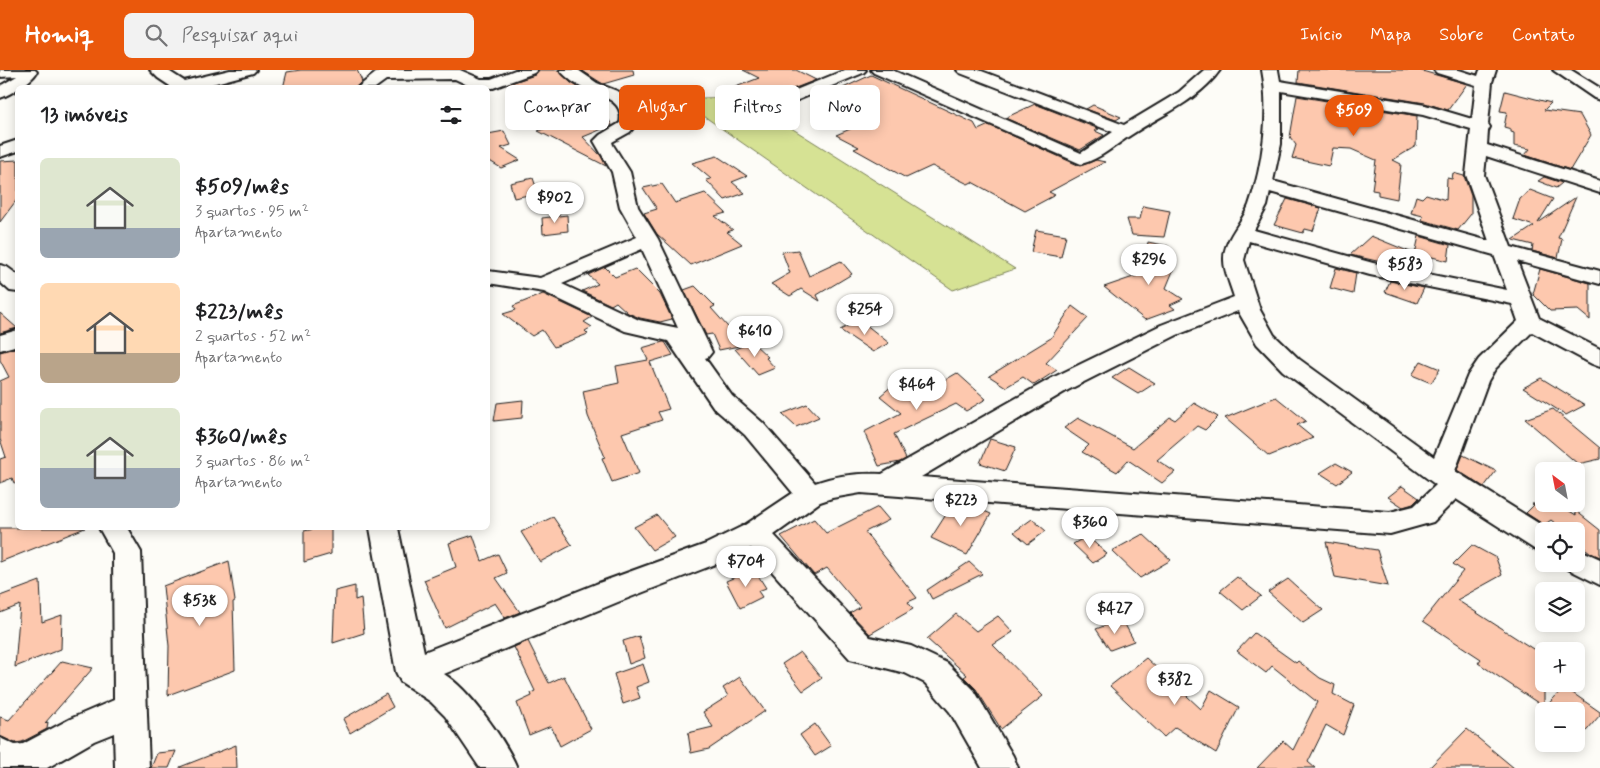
<!DOCTYPE html>
<html lang="pt">
<head>
<meta charset="utf-8">
<style>
  body { margin:0; font-family:Mynerve,sans-serif; background:#f2f2f2; color:#202124; height:100vh; display:flex; flex-direction:column; font-size:19px; white-space:nowrap }
  * { box-sizing:border-box; margin:0 }
  p { font-size:16px; color:#757577 }
  .icon { flex:none; width:28px; height:28px; fill:none; stroke:currentColor; stroke-width:2; stroke-linecap:round; stroke-linejoin:round }
  .map { position:relative; flex:1; overflow:hidden }
  .drawer { position:absolute; left:15px; top:15px; width:475px; height:445px; display:flex; flex-direction:column; background:#fff; border-radius:8px; box-shadow:0 2px 12px #0003 }
  .drawer>* { flex:none }
  .hud { position:absolute; left:505px; top:15px; width:475px; height:45px; display:flex; gap:10px }
  .needle { width:32px; rotate:328deg }
  .fabs { position:absolute; left:1535px; top:392px; display:grid; gap:10px }
  .fabs a { display:grid; place-items:center; width:50px; height:50px; border-radius:8px; background:#fff; box-shadow:0 2px 12px #0003; font-size:25px }
  .price { position:absolute; translate:-50% -42px; padding:0 11px; border-radius:18px; background:#fff; color:#222; font-size:16px; line-height:32px; filter:drop-shadow(0 1px 2px #0008) }
  .price::after { content:''; position:absolute; left:50%; top:30px; width:15px; height:11px; margin-left:-8px; background:inherit; clip-path:polygon(0 0,100% 0,50% 100%) }
  .price.on { background:#ea580c; color:#fff }
  ul { padding:0; list-style:none }
  li { display:flex; align-items:center; gap:15px; height:125px; padding:0 25px }
  li span { display:grid; place-items:center; flex:none; width:140px; height:100px; border-radius:8px; color:#555 }
  li>.icon { margin-inline-start:auto }
  span .icon { width:60px; height:60px; fill:#fffc; stroke-width:1 }
  li b { font-size:21px }
  h2 { display:flex; justify-content:space-between; align-items:center; height:60px; padding:0 25px; font-size:21px }
  .chip { padding:0 18px; border-radius:8px; background:#fff; box-shadow:0 2px 12px #0003; font-size:18px; line-height:45px }
  .chip.on { background:#ea580c; color:#fff }
  header { display:flex; align-items:center; gap:30px; box-sizing:border-box; height:70px; padding:0 25px; background:#ea580c; color:#fff }
  header strong { font-size:24px }
  nav { display:flex; gap:28px; margin-inline-start:auto; font-size:18px }
  .search { width:350px; height:45px; background:#f2f2f2; display:flex; align-items:center; gap:12px; box-sizing:border-box; padding:0 18px; border-radius:8px; color:#757577; font-size:19px }
  .map>svg:first-child { display:block }
  .green { fill:#d6e294; stroke:#797f58 }
  .building { fill:#fdc8ae; stroke:#1c1c1c }
  .lines { fill:none; stroke-linecap:round; stroke-linejoin:round }
  .minor-casing { stroke:#1c1c1c; stroke-width:4 }
  .minor { fill:#fdfcf7; fill-rule:evenodd }
</style>
</head>
<body>
<header>
<strong>Homiq</strong>
<div class="search"><svg class="icon" aria-label="search" viewBox="0 0 24 24"><circle cx="10" cy="10" r="6"/><path d="M15 15l6 6"/></svg>Pesquisar aqui</div>
<nav><a>Início</a><a>Mapa</a><a>Sobre</a><a>Contato</a></nav>
</header>
<div class="map">
<svg width="1600" height="698" viewBox="0 0 1600 698">
  <rect width="100%" height="100%" fill="#fdfcf7"/>
  <filter id="ink" filterUnits="userSpaceOnUse"><feTurbulence type="fractalNoise" baseFrequency=".02" numOctaves="2"/><feDisplacementMap in="SourceGraphic" scale="10" xChannelSelector="R" yChannelSelector="G"/><feConvolveMatrix kernelMatrix="1 2 1 2 8 2 1 2 1" color-interpolation-filters="sRGB"/></filter>
  <g filter="url(#ink)">
    <polygon class="green" points="742,27 1015,199 953,220 698,42 702,28"/>
    <g class="building">
      <polygon points="301,0 357,0 362,11 355,18 283,18 287,2"/>
      <polygon points="539,0 558,0 571,13 592,24 612,55 583,67 601,86 606,96 538,61 570,50 529,18 512,18 508,14 535,5"/>
      <polygon points="581,0 633,0 634,5 603,14"/>
      <polygon points="743,0 796,0 816,10 785,22 780,20 756,30 733,18 759,8"/>
      <polygon points="1299,0 1419,0 1467,14 1448,40 1425,33 1298,12"/>
      <polygon points="871,5 974,53 978,60 989,55 1080,96 1096,90 1105,92 1049,122 1055,125 1025,141 972,112 968,114 932,96 906,108 854,79 859,77 836,65 874,49 828,25"/>
      <polygon points="1505,21 1551,33 1544,40 1580,45 1591,65 1570,100 1525,85 1530,79 1514,76 1514,63 1511,62 1511,59 1504,57 1507,42 1500,41"/>
      <polygon points="1297,26 1417,46 1416,76 1393,90 1401,94 1397,129 1378,125 1378,121 1372,120 1376,90 1351,79 1333,78 1329,96 1292,88 1296,75 1290,67"/>
      <polygon points="1035,34 1099,59 1095,61 1104,65 1080,80 1005,48"/>
      <polygon points="1093,35 1121,47 1116,50 1086,39"/>
      <polygon points="504,61 511,75 501,78 520,90 501,98 488,90 488,64"/>
      <polygon points="717,86 747,106 732,112 745,123 725,130 706,110 711,109 692,93"/>
      <polygon points="18,90 18,128 0,152 0,91"/>
      <polygon points="1453,103 1464,106 1471,126 1471,144 1458,160 1422,150 1423,146 1411,143 1416,126 1422,128 1426,124 1446,130 1447,108 1452,109"/>
      <polygon points="1544,107 1562,113 1556,118 1538,111"/>
      <polygon points="533,108 538,123 514,128 510,113"/>
      <polygon points="662,114 675,133 705,123 726,143 715,146 733,160 727,162 742,174 691,195 657,164 644,143 657,139 643,118"/>
      <polygon points="1530,120 1553,129 1538,153 1576,127 1558,168 1562,169 1558,188 1532,181 1533,175 1513,170 1534,156 1513,149 1520,129"/>
      <polygon points="1287,129 1321,138 1313,161 1305,159 1303,163 1274,155"/>
      <polygon points="1143,136 1170,141 1164,167 1132,165 1127,149 1140,149"/>
      <polygon points="567,145 568,161 543,164 542,148"/>
      <polygon points="1036,160 1066,165 1061,187 1031,182"/>
      <polygon points="1371,166 1415,184 1419,166 1450,175 1448,191 1432,187 1430,203 1350,185"/>
      <polygon points="1148,172 1168,176 1165,193 1171,194 1168,200 1173,201 1166,218 1183,229 1170,235 1175,239 1145,250 1104,217 1142,204"/>
      <polygon points="798,180 809,206 841,191 852,204 817,225 820,231 801,219 790,226 771,214 790,203 782,182"/>
      <polygon points="605,197 615,207 635,199 660,224 672,249 660,252 640,248 628,243 616,232 611,235 582,221 598,214 588,205"/>
      <polygon points="1336,198 1356,203 1353,224 1330,218"/>
      <polygon points="1540,199 1590,213 1590,250 1578,240 1550,241 1533,224"/>
      <polygon points="1390,211 1424,218 1417,233 1385,222"/>
      <polygon points="695,216 715,236 711,238 744,275 719,280 712,264 706,265 684,220"/>
      <polygon points="543,224 592,247 584,252 592,257 585,261 588,264 554,277 542,260 532,266 503,244 516,240 513,236"/>
      <polygon points="1072,236 1088,248 1046,293 1057,300 1034,315 1023,307 1006,317 989,306 1051,268"/>
      <polygon points="0,243 17,258 0,263"/>
      <polygon points="860,250 889,273 873,282 840,260"/>
      <polygon points="663,272 665,272 673,285 650,292 669,339 658,342 662,350 622,363 639,403 612,412 602,388 605,387 588,346 583,321 619,313 616,296 648,290 642,278"/>
      <polygon points="752,272 768,287 766,288 775,298 758,305 735,279"/>
      <polygon points="18,277 18,412 14,413 12,408 0,413 0,389 6,387 0,369 0,311 9,307 0,290 0,282"/>
      <polygon points="1421,291 1440,299 1431,313 1412,305"/>
      <polygon points="1129,297 1155,313 1138,324 1112,308"/>
      <polygon points="957,303 986,329 966,341 956,334 894,364 906,389 900,392 879,396 864,362 901,343 880,326 906,304 909,307 913,304 933,317"/>
      <polygon points="1541,308 1585,335 1566,345 1523,318"/>
      <polygon points="1276,327 1306,351 1297,355 1313,368 1269,386 1225,348"/>
      <polygon points="523,330 522,348 494,351 497,333"/>
      <polygon points="1194,333 1218,347 1205,360 1197,356 1157,390 1175,402 1162,413 1128,390 1117,402 1082,382 1089,375 1064,358 1078,348 1133,378 1170,347 1175,350"/>
      <polygon points="807,334 819,347 796,357 782,344"/>
      <polygon points="1553,339 1600,378 1600,389 1578,394 1525,349"/>
      <polygon points="990,369 1016,377 1005,401 980,393"/>
      <polygon points="1463,385 1496,401 1484,417 1457,400"/>
      <polygon points="1336,393 1352,402 1337,414 1320,403"/>
      <polygon points="1402,416 1419,428 1413,434 1403,437 1388,427"/>
      <polygon points="954,432 979,434 977,438 991,444 967,485 931,468"/>
      <polygon points="1532,434 1573,434 1566,439 1576,445 1576,441 1600,460 1600,487 1591,483 1576,471 1576,461 1565,461 1551,450 1544,455 1526,443 1534,435"/>
      <polygon points="878,437 889,450 865,462 917,528 908,532 913,539 870,564 850,543 860,537 827,498 814,505 781,466 814,449 826,463"/>
      <polygon points="657,445 675,467 652,480 634,457"/>
      <polygon points="553,447 572,475 540,492 521,462"/>
      <polygon points="1032,449 1046,461 1028,474 1014,462"/>
      <polygon points="0,458 85,458 0,492"/>
      <polygon points="319,458 331,458 331,484 304,492 304,461"/>
      <polygon points="1143,464 1171,490 1140,508 1112,481"/>
      <polygon points="473,465 482,491 498,484 507,503 496,508 520,542 505,548 495,533 445,558 424,510 456,497 449,473"/>
      <polygon points="1087,466 1107,484 1093,493 1073,474"/>
      <polygon points="1326,472 1377,480 1388,516 1335,507"/>
      <polygon points="1472,475 1496,488 1502,505 1457,530 1544,586 1544,637 1478,593 1481,589 1423,551 1463,501 1453,494"/>
      <polygon points="229,491 235,531 233,532 235,600 168,625 169,576 163,516"/>
      <polygon points="969,492 982,504 932,529 927,520"/>
      <polygon points="754,499 766,518 758,521 762,527 740,538 726,511"/>
      <polygon points="1237,507 1261,526 1243,540 1220,521"/>
      <polygon points="1288,509 1323,540 1303,553 1268,522"/>
      <polygon points="40,511 42,552 62,545 61,579 15,597 20,535 0,543 0,526"/>
      <polygon points="355,516 355,530 361,528 364,563 333,573 335,521"/>
      <polygon points="956,544 976,561 998,546 1013,562 993,575 1043,626 1001,659 976,619 964,607 967,605 927,569"/>
      <polygon points="1122,549 1134,571 1110,580 1096,559"/>
      <polygon points="1254,563 1296,593 1298,591 1320,608 1335,615 1333,624 1354,635 1343,665 1326,655 1308,692 1315,698 1257,698 1283,671 1293,680 1317,632 1272,596 1266,603 1237,581"/>
      <polygon points="639,566 645,588 629,594 623,571"/>
      <polygon points="528,571 549,613 564,606 591,659 560,676 551,656 529,665 517,633 532,626 531,623 535,621 514,577"/>
      <polygon points="800,582 822,608 803,621 782,594"/>
      <polygon points="1146,588 1201,639 1211,620 1239,637 1216,683 1175,657 1164,667 1110,616"/>
      <polygon points="62,591 93,598 45,653 48,652 47,659 22,672 15,673 0,666 0,647 9,650"/>
      <polygon points="643,594 649,612 636,617 640,628 623,634 614,604"/>
      <polygon points="740,607 765,641 709,679 691,683 688,663 713,657 703,642 728,626 723,618"/>
      <polygon points="1564,617 1600,642 1600,645 1576,673 1576,641 1542,641"/>
      <polygon points="386,624 393,637 350,663 343,649"/>
      <polygon points="815,654 831,676 815,686 800,665"/>
      <polygon points="1467,659 1514,698 1429,698"/>
      <polygon points="236,675 237,698 180,698 180,697"/>
      <polygon points="176,681 169,698 151,698 157,683"/>
    </g>
    <g class="lines">
      <g class="minor-casing">
        <g id="minor">
          <path d="M0 0H35L37 2C32 11 10 25 0 28V16L17 6 0 7Z"/>
          <polygon points="150,0 167,0 184,11 230,0 256,0 253,3 197,18 170,18 170,16 158,8"/>
          <polygon points="382,0 460,0 481,9 491,9 515,0 537,0 534,3 493,18 474,18 455,9 386,10 375,18 357,18 377,2"/>
          <path d="M560 0H578L597 13 622 23 629 31 637 45V53L630 62 612 72 613 75 630 102 638 137 658 169 712 282 708 287 705 288 732 326 763 353 815 413C837 405 859 403 882 404L1052 308 1161 255 1234 227C1231 216 1224 202 1224 190 1223 170 1242 153 1249 135 1263 96 1270 41 1262 0H1278L1280 11 1425 35 1472 49 1476 15 1437 3 1434 0H1459L1478 6 1480 0H1496L1492 12 1488 54 1490 57 1488 61 1487 75 1600 111V123L1486 86 1484 105 1511 177 1600 201V214L1517 191 1539 248 1600 279V297L1592 294 1532 262 1495 299 1488 311 1455 401 1551 461H1544V482L1534 479 1456 429 1433 452 1390 464 861 423 832 428 820 432 774 465 870 567 911 576 947 593 974 620 1013 686 1018 698H982L950 642 925 613 905 603 850 589 751 478 726 490 618 532 444 604C469 619 506 671 517 698H480L445 646 431 632 401 612 396 602 370 458H398L424 582 596 514 706 474 745 455 793 423 745 365 714 338 668 271 625 261 544 222 488 213V201L540 208 637 167 620 137 612 102 594 71 600 65 620 53C625 30 601 26 586 20 577 15 566 8 560 0ZM1281 21 1423 45 1471 59 1466 105 1489 171 1273 111 1281 74ZM1270 122 1494 185 1507 220 1373 193 1254 160 1267 136ZM1249 171 1370 205 1512 234 1518 251 1479 289 1468 305 1434 387 1299 289 1274 265 1260 240 1244 190ZM642 179 678 258 639 250 562 214ZM1238 241 1257 274 1283 301 1436 415 1414 436 1390 442 921 407 1068 320 1177 265Z"/>
          <polygon points="845,0 866,0 863,3 798,30 786,30 784,27 786,24"/>
          <path d="M871 0H892L1081 83 1113 62 960 3 957 0H979L1124 55 1179 22 1204 0H1220C1199 30 1163 44 1134 63 1116 74 1101 89 1081 94L874 3Z"/>
          <polygon points="1553,0 1571,0 1600,18 1600,30 1594,28"/>
          <polygon points="18,70 18,81 0,87 0,76"/>
          <polygon points="0,195 7,197 18,205 18,222 10,221 0,212"/>
          <polygon points="18,260 18,275 0,280 0,265"/>
          <polygon points="99,458 127,458 141,482 149,698 115,698 114,663 94,671 47,698 0,698 0,668 15,675 23,674 70,649 114,630 113,483"/>
          <polygon points="1576,478 1600,489 1600,515 1566,498 1563,494 1576,494"/>
        </g>
      </g>
      <use href="#minor" class="minor"/>
    </g>
  </g>
</svg>
<div class="fabs">
<a><svg class="needle" viewBox="-14 -14 28 28"><path d="M0-13l5 13h-10z" fill="#e53935"/><path d="M0 13l5-13h-10z" fill="#757577"/></svg></a>
<a><svg class="icon" aria-label="locate" viewBox="0 0 24 24"><circle cx="12" cy="12" r="6"/><path d="M12 2v4M12 18v4M2 12h4M18 12h4"/></svg></a>
<a><svg class="icon" aria-label="layers" viewBox="0 0 24 24"><path d="M12 4l9 5-9 5-9-5zM3 14l9 5 9-5"/></svg></a>
<a>+</a>
<a>−</a>
</div>
<b class="price on" style="left:1354px;top:67px">$509</b>
<b class="price" style="left:555px;top:154px">$902</b>
<b class="price" style="left:1149px;top:216px">$296</b>
<b class="price" style="left:1405px;top:221px">$583</b>
<b class="price" style="left:865px;top:266px">$254</b>
<b class="price" style="left:755px;top:288px">$610</b>
<b class="price" style="left:917px;top:341px">$464</b>
<b class="price" style="left:961px;top:457px">$223</b>
<b class="price" style="left:1090px;top:479px">$360</b>
<b class="price" style="left:746px;top:518px">$704</b>
<b class="price" style="left:200px;top:557px">$538</b>
<b class="price" style="left:1115px;top:565px">$427</b>
<b class="price" style="left:1175px;top:636px">$382</b>
<div class="hud">
<a class="chip">Comprar</a>
<a class="chip on">Alugar</a>
<a class="chip">Filtros</a>
<a class="chip">Novo</a>
</div>
<section class="drawer">
<h2>13 imóveis<svg class="icon" aria-label="filters" viewBox="0 0 24 24"><path d="M4 7h16M4 17h16"/><circle cx="9" cy="7" r="2"/><circle cx="15" cy="17" r="2"/></svg></h2>
<ul>
<li><span style="background:linear-gradient(#dfe7d0 70%,#9aa5b1 0)"><svg class="icon" aria-label="home" viewBox="0 0 24 24"><path d="M3 11l9-7 9 7M6 9v11h12V9"/></svg></span><div><b>$509/mês</b><p>3 quartos · 95 m²</p><p>Apartamento</p></div></li>
<li><span style="background:linear-gradient(#ffd9b3 70%,#b9a48a 0)"><svg class="icon" aria-label="home" viewBox="0 0 24 24"><path d="M3 11l9-7 9 7M6 9v11h12V9"/></svg></span><div><b>$223/mês</b><p>2 quartos · 52 m²</p><p>Apartamento</p></div></li>
<li><span style="background:linear-gradient(#dfe7d0 60%,#9aa5b1 0)"><svg class="icon" aria-label="home" viewBox="0 0 24 24"><path d="M3 11l9-7 9 7M6 9v11h12V9"/></svg></span><div><b>$360/mês</b><p>3 quartos · 86 m²</p><p>Apartamento</p></div></li>
</ul>
</section>
</div>
</body>
</html>
